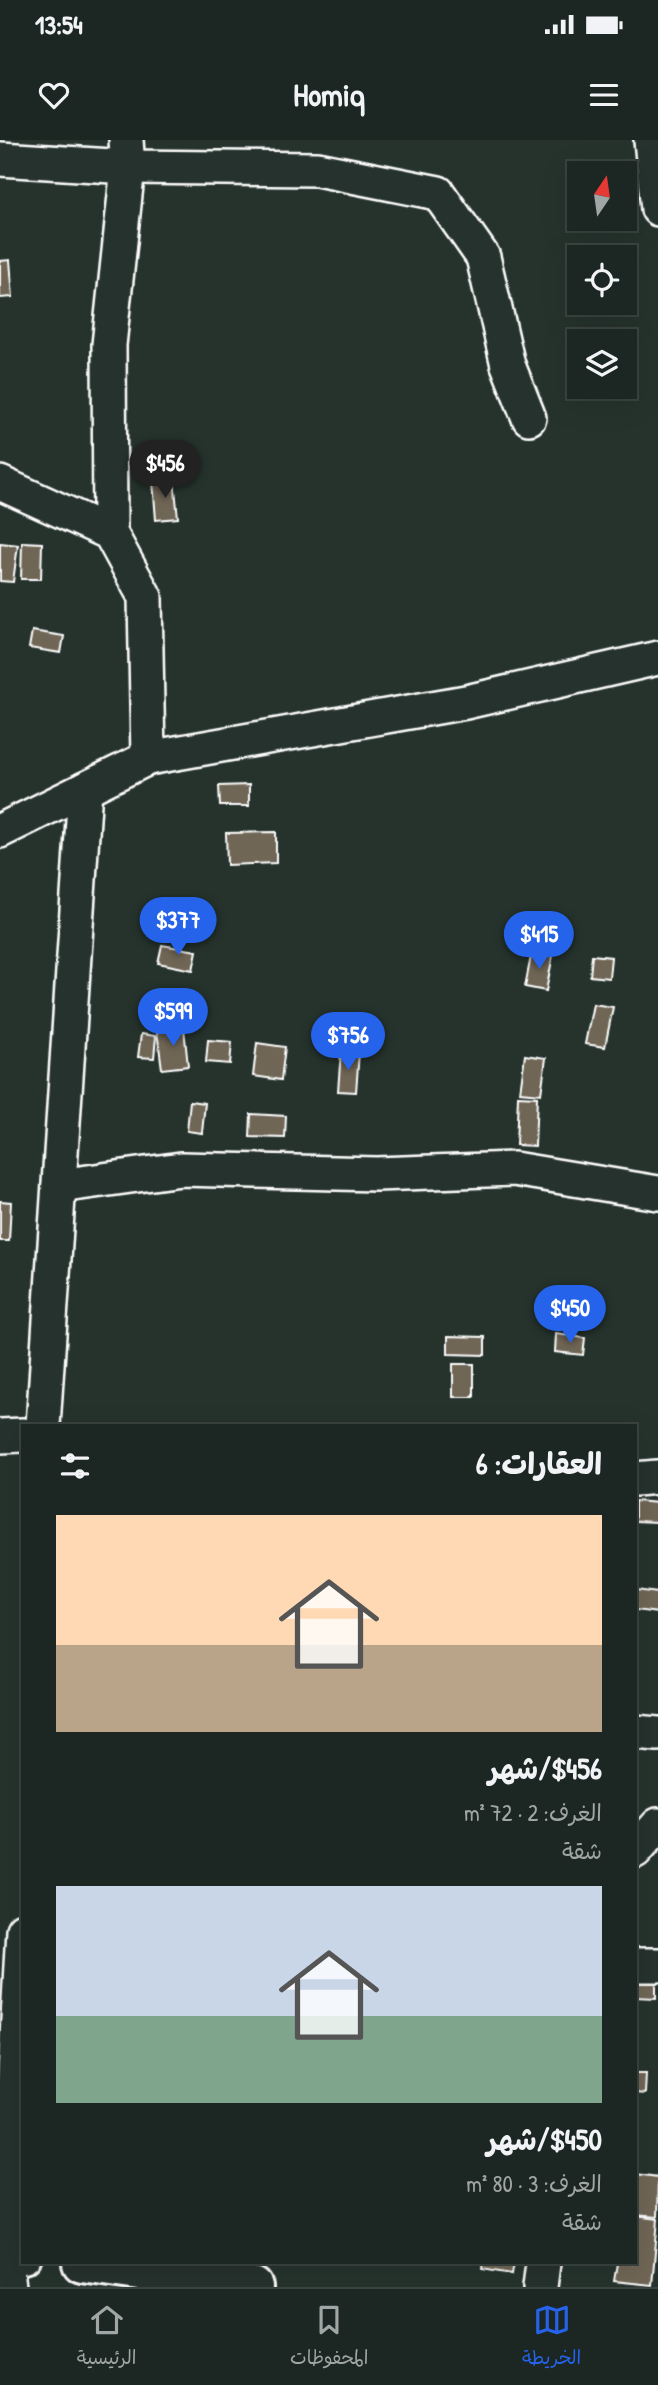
<!DOCTYPE html>
<html lang="ar">
<head>
<meta charset="utf-8">
<style>
  body { margin:0; font-family:"Patrick Hand","Playpen Sans Arabic",sans-serif; background:#252e2a; color:#f1f3f6; direction:rtl; height:100vh; display:flex; flex-direction:column; font-size:26px; white-space:nowrap }
  * { box-sizing:border-box; margin:0 }
  p { font-size:23px; color:#a0a5a5 }
  .icon { flex:none; width:38px; height:38px; fill:none; stroke:currentColor; stroke-width:2; stroke-linecap:round; stroke-linejoin:round }
  .map { position:relative; flex:1; overflow:hidden; direction:ltr }
  .sheet { position:absolute; left:21px; top:1284px; width:616px; height:840px; display:flex; flex-direction:column; background:#1c2622; border-radius:0px; box-shadow:0 7px 28px #0002,0 0 0 2px #3a4340; direction:rtl }
  .sheet>* { flex:none }
  .needle { width:46px; rotate:13deg }
  .fabs { position:absolute; left:567px; top:21px; display:grid; gap:14px }
  .fabs a { display:grid; place-items:center; width:70px; height:70px; border-radius:0px; background:#1c2622; box-shadow:0 7px 28px #0002,0 0 0 2px #3a4340; font-size:35px }
  .price { position:absolute; translate:-50% -60px; padding:0 16px; border-radius:24px; background:#2563eb; color:#fff; font-size:23px; line-height:46px; filter:drop-shadow(0 2px 4px #0008) }
  .price::after { content:''; position:absolute; left:50%; top:42px; width:21px; height:16px; margin-left:-10px; background:inherit; clip-path:polygon(0 0,100% 0,50% 100%) }
  .price.on { background:#222; color:#fff }
  ul { padding:0; list-style:none }
  li { display:grid; align-content:center; gap:14px; height:371px; padding:0 35px }
  li span { display:grid; place-items:center; height:217px; border-radius:0px; color:#555 }
  li>.icon { margin-inline-start:auto }
  span .icon { width:126px; height:126px; fill:#fffc; stroke-width:1 }
  li b { font-size:30px }
  h2 { display:flex; justify-content:space-between; align-items:center; height:84px; padding:0 35px; font-size:30px }
  .status { display:flex; justify-content:space-between; align-items:center; height:49px; padding:0 35px; background:#1c2622; direction:ltr }
  .status svg { height:19px; fill:currentColor }
  header { display:flex; justify-content:space-between; align-items:center; height:91px; padding:0 35px; background:#1c2622; font-size:32px; font-weight:800 }
  .menu { display:flex; justify-content:space-around; align-items:center; height:98px; border-top:2px solid #3a4340; background:#1c2622; font-size:19px; color:#a0a5a5 }
  .menu a { display:grid; justify-items:center; gap:4px }
  .menu .on { color:#2563eb }
  .map>svg:first-child { display:block }
  .building { fill:#6f6657; stroke:#fff; stroke-width:2 }
  .lines { fill:none; stroke-linecap:round; stroke-linejoin:round }
  .minor-casing { stroke:#fff; stroke-width:38 }
  .tertiary-casing { stroke:#fff; stroke-width:44 }
  .minor { stroke:#26332d; stroke-width:33 }
  .tertiary { stroke:#26332d; stroke-width:38 }
</style>
</head>
<body>
<div class="status"><b>13:54</b><svg viewBox="0 0 49 12"><path d="M0 12V9h3v3zM5 12V6h3v6zM10 12V3h3v9zM15 12V0h3v12zM26 1h20v11H26zM47 4h2v5h-2z"/></svg></div>
<header><svg class="icon" aria-label="menu" viewBox="0 0 24 24"><path d="M4 6h16M4 12h16M4 18h16"/></svg>Homiq<svg class="icon" aria-label="heart" viewBox="0 0 24 24"><path d="M12 20l-8-8c-3-5 5-10 8-4 3-6 11-1 8 4z"/></svg></header>
<div class="map">
<svg width="658" height="2147" viewBox="0 0 658 2147">
  <rect width="100%" height="100%" fill="#26332d"/>
  <filter id="ink" filterUnits="userSpaceOnUse"><feTurbulence type="fractalNoise" baseFrequency=".0143" numOctaves="2"/><feDisplacementMap in="SourceGraphic" scale="14" xChannelSelector="R" yChannelSelector="G"/><feConvolveMatrix kernelMatrix="1 2 1 2 8 2 1 2 1" color-interpolation-filters="sRGB"/></filter>
  <g filter="url(#ink)">
    <g class="building">
      <polygon points="10,120 13,157 0,158 0,121"/>
      <polygon points="174,339 178,378 156,380 153,341"/>
      <polygon points="22,402 42,403 41,439 21,439"/>
      <polygon points="0,403 18,405 13,442 0,441"/>
      <polygon points="32,491 64,496 61,513 29,508"/>
      <polygon points="249,645 249,666 220,666 219,646"/>
      <polygon points="276,692 276,723 227,725 226,693"/>
      <polygon points="162,805 197,811 193,830 158,823"/>
      <polygon points="532,811 553,815 546,851 525,847"/>
      <polygon points="592,815 611,817 609,838 590,836"/>
      <polygon points="593,864 613,867 605,907 585,904"/>
      <polygon points="184,888 188,926 162,929 157,891"/>
      <polygon points="141,894 156,896 154,918 138,917"/>
      <polygon points="208,900 232,902 230,924 206,922"/>
      <polygon points="257,903 285,907 281,940 253,936"/>
      <polygon points="341,911 359,912 356,952 338,951"/>
      <polygon points="525,915 546,918 541,954 520,952"/>
      <polygon points="518,956 537,957 535,1006 516,1005"/>
      <polygon points="190,961 205,963 202,993 187,991"/>
      <polygon points="251,974 286,976 285,998 250,997"/>
      <polygon points="0,1061 11,1062 9,1101 0,1101"/>
      <polygon points="556,1194 585,1198 583,1215 555,1212"/>
      <polygon points="448,1196 485,1197 485,1215 448,1214"/>
      <rect x="453" y="1224" width="21" height="33"/>
      <polygon points="635,1361 658,1363 657,1382 635,1381"/>
      <polygon points="636,1450 658,1453 658,1473 635,1470"/>
      <polygon points="635,1839 656,1839 656,1858 635,1857"/>
      <polygon points="635,1933 646,1933 645,1954 635,1953"/>
      <polygon points="635,2034 658,2037 657,2077 635,2075"/>
      <polygon points="635,2076 658,2079 652,2145 614,2141 617,2123 635,2123"/>
      <polygon points="483,2123 514,2123 512,2134 482,2129"/>
    </g>
    <g class="lines">
      <g class="minor-casing">
        <g id="minor">
          <polyline points="651,0 658,69"/>
          <polyline points="0,19 128,27 317,29 438,53 483,117 508,225 529,278"/>
          <polyline points="0,343 110,393 145,457 148,618"/>
          <polyline points="110,393 109,205 128,27 126,0"/>
          <polyline points="0,691 148,618 466,562 658,518"/>
          <polyline points="59,1046 181,1029 376,1034 514,1029 658,1053"/>
          <polyline points="43,1286 85,649"/>
          <polyline points="0,1296 23,1295"/>
          <polyline points="635,1339 658,1337"/>
          <polyline points="635,1592 658,1594"/>
          <polyline points="635,1711 658,1685"/>
          <polyline points="635,1825 658,1825"/>
          <polyline points="9,2147 5,2111 23,1790"/>
          <polyline points="540,2147 543,2123"/>
        </g>
      </g>
      <g class="tertiary-casing">
        <g id="tertiary">
          <polyline points="0,2110 23,2114"/>
          <polyline points="82,2123 253,2147"/>
        </g>
      </g>
      <use href="#minor" class="minor"/>
      <use href="#tertiary" class="tertiary"/>
    </g>
  </g>
</svg>
<div class="fabs">
<a><svg class="needle" viewBox="-14 -14 28 28"><path d="M0-13l5 13h-10z" fill="#e53935"/><path d="M0 13l5-13h-10z" fill="#a0a5a5"/></svg></a>
<a><svg class="icon" aria-label="locate" viewBox="0 0 24 24"><circle cx="12" cy="12" r="6"/><path d="M12 2v4M12 18v4M2 12h4M18 12h4"/></svg></a>
<a><svg class="icon" aria-label="layers" viewBox="0 0 24 24"><path d="M12 4l9 5-9 5-9-5zM3 14l9 5 9-5"/></svg></a>
</div>
<b class="price on" style="left:165px;top:360px">$456</b>
<b class="price" style="left:178px;top:817px">$377</b>
<b class="price" style="left:539px;top:831px">$415</b>
<b class="price" style="left:173px;top:908px">$599</b>
<b class="price" style="left:348px;top:932px">$756</b>
<b class="price" style="left:570px;top:1205px">$450</b>
<section class="sheet">
<h2>العقارات: 6<svg class="icon" aria-label="filters" viewBox="0 0 24 24"><path d="M4 7h16M4 17h16"/><circle cx="9" cy="7" r="2"/><circle cx="15" cy="17" r="2"/></svg></h2>
<ul>
<li><span style="background:linear-gradient(#ffd9b3 60%,#b9a48a 0)"><svg class="icon" aria-label="home" viewBox="0 0 24 24"><path d="M3 11l9-7 9 7M6 9v11h12V9"/></svg></span><div><b>$456/شهر</b><p>الغرف: 2 · 72 m²</p><p>شقة</p></div></li>
<li><span style="background:linear-gradient(#c9d6e8 60%,#7fa58c 0)"><svg class="icon" aria-label="home" viewBox="0 0 24 24"><path d="M3 11l9-7 9 7M6 9v11h12V9"/></svg></span><div><b>$450/شهر</b><p>الغرف: 3 · 80 m²</p><p>شقة</p></div></li>
</ul>
</section>
</div>
<nav class="menu">
<a class="on"><svg class="icon" aria-label="map" viewBox="0 0 24 24"><path d="M3 6l6-2 6 2 6-2v14l-6 2-6-2-6 2zM9 4v14M15 6v14"/></svg>الخريطة</a>
<a><svg class="icon" aria-label="saved" viewBox="0 0 24 24"><path d="M7 4h10v16l-5-4-5 4z"/></svg>المحفوظات</a>
<a><svg class="icon" aria-label="home" viewBox="0 0 24 24"><path d="M3 11l9-7 9 7M6 9v11h12V9"/></svg>الرئيسية</a>
</nav>
</body>
</html>
